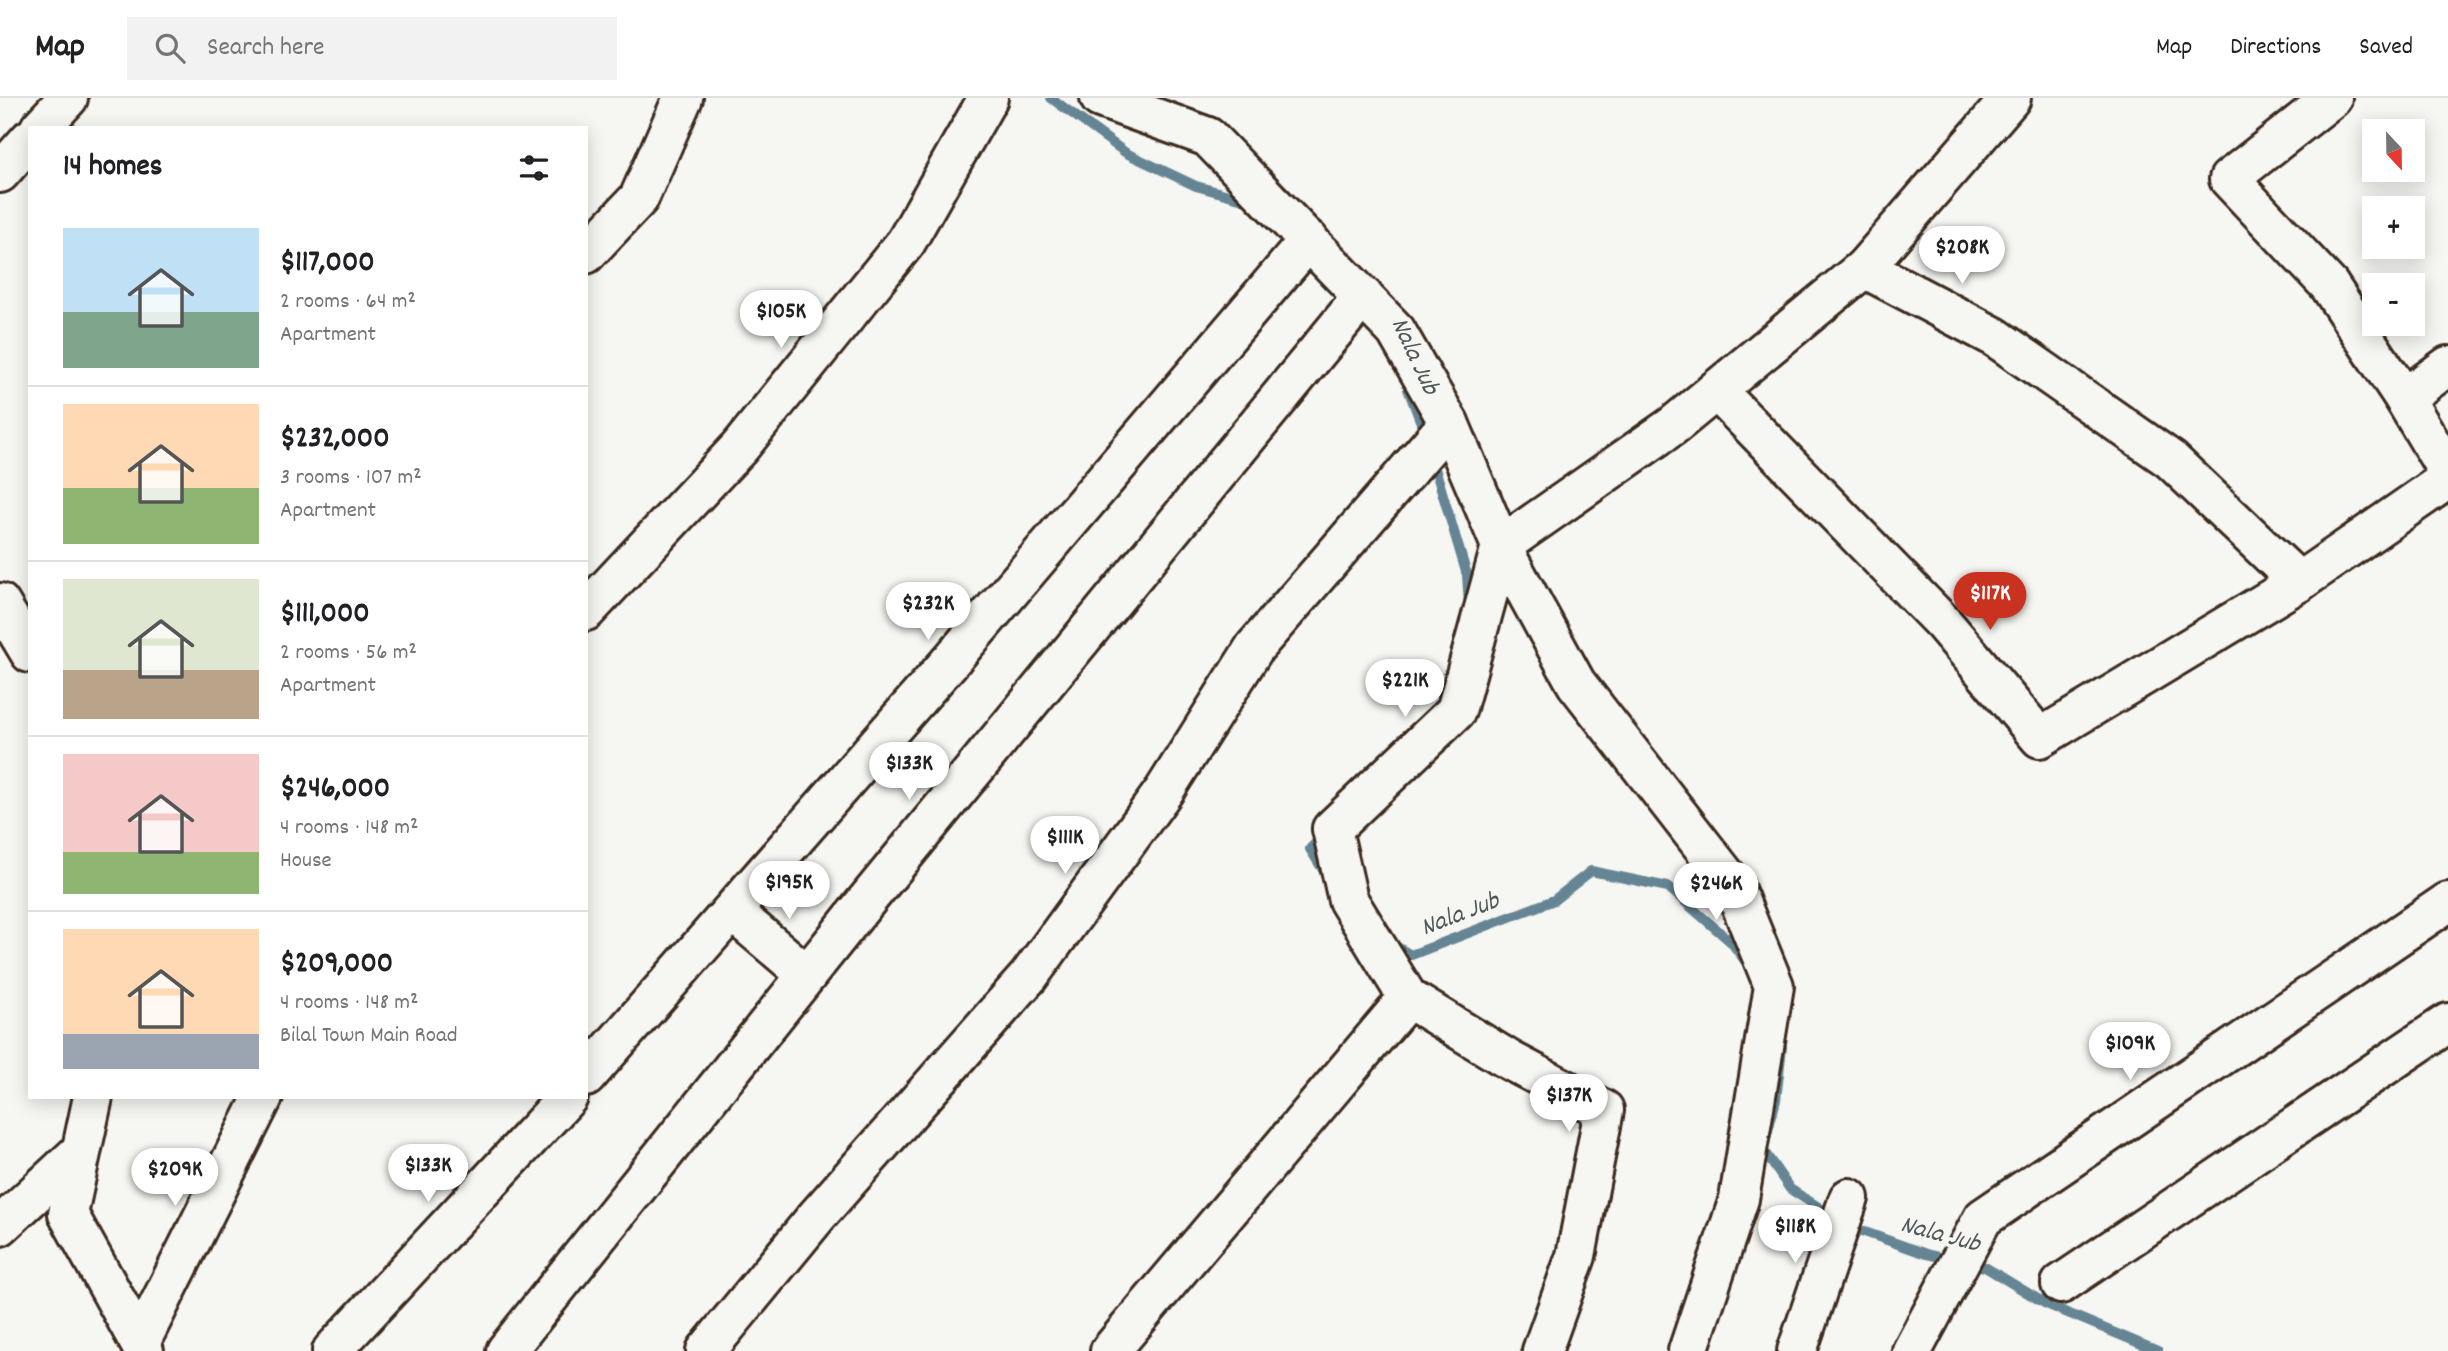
<!DOCTYPE html>
<html lang="en">
<head>
<meta charset="utf-8">
<style>
  body { margin:0; font-family:Dekko,sans-serif; background:#f2f2f2; color:#202124; height:100vh; display:flex; flex-direction:column; font-size:26px; white-space:nowrap }
  * { box-sizing:border-box; margin:0 }
  p { font-size:23px; color:#757577 }
  .icon { flex:none; width:38px; height:38px; fill:none; stroke:currentColor; stroke-width:2; stroke-linecap:round; stroke-linejoin:round }
  .map { position:relative; flex:1; overflow:hidden }
  .panel { position:absolute; left:28px; top:28px; width:560px; height:973px; display:flex; flex-direction:column; background:#fff; border-radius:0px; box-shadow:0 4px 18px #0003 }
  .panel>* { flex:none }
  .needle { width:46px; rotate:158deg }
  .buttons { position:absolute; left:2362px; top:21px; display:grid; gap:14px }
  .buttons a { display:grid; place-items:center; width:63px; height:63px; border-radius:0px; background:#fff; box-shadow:0 4px 18px #0003; font-size:35px }
  .price { position:absolute; translate:-50% -60px; padding:0 16px; border-radius:24px; background:#fff; color:#222; font-size:23px; line-height:46px; filter:drop-shadow(0 2px 4px #0008) }
  .price::after { content:''; position:absolute; left:50%; top:42px; width:21px; height:16px; margin-left:-10px; background:inherit; clip-path:polygon(0 0,100% 0,50% 100%) }
  .price.on { background:#c8321e; color:#fff }
  ul { padding:0; list-style:none }
  li { display:flex; align-items:center; gap:21px; height:175px; padding:0 35px }
  li+li { border-top:2px solid #e0e0e0 }
  li span { display:grid; place-items:center; flex:none; width:196px; height:140px; border-radius:0px; color:#555 }
  li>.icon { margin-inline-start:auto }
  span .icon { width:84px; height:84px; fill:#fffc; stroke-width:1 }
  li b { font-size:30px }
  h2 { display:flex; justify-content:space-between; align-items:center; height:84px; padding:0 35px; font-size:30px }
  header { display:flex; align-items:center; gap:42px; box-sizing:border-box; height:98px; padding:0 35px; background:#fff; border-bottom:2px solid #e0e0e0 }
  header strong { font-size:33px }
  nav { display:flex; gap:38px; margin-inline-start:auto; font-size:24px }
  .search { width:490px; height:63px; background:#f2f2f2; display:flex; align-items:center; gap:18px; box-sizing:border-box; padding:0 24px; border-radius:0px; color:#757577; font-size:26px }
  .map>svg:first-child { display:block }
  .lines { fill:none; stroke-linecap:round; stroke-linejoin:round }
  .stream { stroke:#668594; stroke-width:10 }
  .minor-casing { stroke:#3b2a1e; stroke-width:44 }
  .minor { stroke:#f6f6f2; stroke-width:38 }
  .labels { text-anchor:middle; stroke-width:7; stroke-linejoin:round; paint-order:stroke }
  .water-label { font-size:26px; font-style:italic; fill:#515859; stroke:#f6f6f2 }
</style>
</head>
<body>
<header>
<strong>Map</strong>
<div class="search"><svg class="icon" aria-label="search" viewBox="0 0 24 24"><circle cx="10" cy="10" r="6"/><path d="M15 15l6 6"/></svg>Search here</div>
<nav><a>Map</a><a>Directions</a><a>Saved</a></nav>
</header>
<div class="map">
<svg width="2448" height="1253" viewBox="0 0 2448 1253">
  <rect width="100%" height="100%" fill="#f6f6f2"/>
  <filter id="ink" filterUnits="userSpaceOnUse"><feTurbulence type="fractalNoise" baseFrequency=".0143" numOctaves="2"/><feDisplacementMap in="SourceGraphic" scale="14" xChannelSelector="R" yChannelSelector="G"/><feConvolveMatrix kernelMatrix="1 2 1 2 8 2 1 2 1" color-interpolation-filters="sRGB"/></filter>
  <g filter="url(#ink)">
    <g class="lines">
      <g class="stream">
        <polyline points="1051,0 1126,55 1196,88 1254,104"/>
        <polyline points="1408,291 1426,338"/>
        <polyline points="1431,357 1467,477 1469,507"/>
        <polyline points="1325,735 1310,751 1327,778"/>
        <polyline points="1389,844 1411,857 1554,802 1591,773 1668,789 1731,844 1749,868"/>
        <polyline points="1782,949 1776,1002 1763,1052 1790,1091 1834,1119"/>
        <polyline points="1848,1128 1926,1156 1952,1162"/>
        <polyline points="1967,1165 1985,1169 2046,1206 2158,1253"/>
      </g>
      <g class="minor-casing">
        <g id="minor">
          <polyline points="1100,0 1208,39 1396,233 1449,325 1501,448 1456,613 1332,731 1348,802 1408,900 1110,1253"/>
          <polyline points="2332,0 2229,81 2329,187 2404,300 2448,374"/>
          <polyline points="40,30 68,0"/>
          <polyline points="0,75 30,41"/>
          <polyline points="586,156 639,100 683,0"/>
          <polyline points="1864,170 2011,0"/>
          <polyline points="1716,292 1944,526 2040,640 2299,484"/>
          <polyline points="2404,300 2448,268"/>
          <polyline points="0,505 30,555"/>
          <polyline points="586,513 740,349 906,144 988,0"/>
          <polyline points="733,814 807,877"/>
          <polyline points="1408,900 1509,962 1604,1012 1576,1158 1542,1253"/>
          <polyline points="586,979 954,559 1309,142"/>
          <polyline points="93,999 68,1116 144,1253"/>
          <polyline points="0,1128 81,1053"/>
          <polyline points="2061,1186 2448,925"/>
          <polyline points="140,1245 263,999"/>
          <polyline points="332,1253 568,999"/>
          <polyline points="506,1253 863,807 1363,198"/>
          <polyline points="706,1253 817,1118 1029,878 1164,693 1255,549 1449,325"/>
          <polyline points="1688,1253 1739,1101 1774,888 1733,787 1576,585 1501,448 1674,327 1864,170 1995,239 2171,362 2299,484 2448,381"/>
          <polyline points="1797,1253 1849,1100"/>
          <polyline points="1912,1253 1983,1120 2448,804"/>
        </g>
      </g>
      <use href="#minor" class="minor"/>
    </g>
  </g>
  <g class="labels">
    <g class="water-label">
      <text transform="translate(1417 257) rotate(65)" y="9">Nala Jub</text>
      <text transform="translate(1459 814) rotate(-21)" y="9">Nala Jub</text>
      <text transform="translate(1941 1134) rotate(15)" y="9">Nala Jub</text>
    </g>
  </g>
</svg>
<div class="buttons">
<a><svg class="needle" viewBox="-14 -14 28 28"><path d="M0-13l5 13h-10z" fill="#e53935"/><path d="M0 13l5-13h-10z" fill="#757577"/></svg></a>
<a>+</a>
<a>−</a>
</div>
<b class="price" style="left:1962px;top:188px">$208K</b>
<b class="price" style="left:781px;top:252px">$105K</b>
<b class="price on" style="left:1990px;top:534px">$117K</b>
<b class="price" style="left:928px;top:544px">$232K</b>
<b class="price" style="left:1405px;top:621px">$221K</b>
<b class="price" style="left:909px;top:704px">$133K</b>
<b class="price" style="left:1065px;top:778px">$111K</b>
<b class="price" style="left:789px;top:823px">$195K</b>
<b class="price" style="left:1716px;top:824px">$246K</b>
<b class="price" style="left:2130px;top:984px">$109K</b>
<b class="price" style="left:1569px;top:1036px">$137K</b>
<b class="price" style="left:428px;top:1106px">$133K</b>
<b class="price" style="left:175px;top:1110px">$209K</b>
<b class="price" style="left:1795px;top:1167px">$118K</b>
<section class="panel">
<h2>14 homes<svg class="icon" aria-label="filters" viewBox="0 0 24 24"><path d="M4 7h16M4 17h16"/><circle cx="9" cy="7" r="2"/><circle cx="15" cy="17" r="2"/></svg></h2>
<ul>
<li><span style="background:linear-gradient(#bfe0f5 60%,#7fa58c 0)"><svg class="icon" aria-label="home" viewBox="0 0 24 24"><path d="M3 11l9-7 9 7M6 9v11h12V9"/></svg></span><div><b>$117,000</b><p>2 rooms · 64 m²</p><p>Apartment</p></div></li>
<li><span style="background:linear-gradient(#ffd9b3 60%,#8fb573 0)"><svg class="icon" aria-label="home" viewBox="0 0 24 24"><path d="M3 11l9-7 9 7M6 9v11h12V9"/></svg></span><div><b>$232,000</b><p>3 rooms · 107 m²</p><p>Apartment</p></div></li>
<li><span style="background:linear-gradient(#dfe7d0 65%,#b9a48a 0)"><svg class="icon" aria-label="home" viewBox="0 0 24 24"><path d="M3 11l9-7 9 7M6 9v11h12V9"/></svg></span><div><b>$111,000</b><p>2 rooms · 56 m²</p><p>Apartment</p></div></li>
<li><span style="background:linear-gradient(#f6c9c9 70%,#8fb573 0)"><svg class="icon" aria-label="home" viewBox="0 0 24 24"><path d="M3 11l9-7 9 7M6 9v11h12V9"/></svg></span><div><b>$246,000</b><p>4 rooms · 148 m²</p><p>House</p></div></li>
<li><span style="background:linear-gradient(#ffd9b3 75%,#9aa5b1 0)"><svg class="icon" aria-label="home" viewBox="0 0 24 24"><path d="M3 11l9-7 9 7M6 9v11h12V9"/></svg></span><div><b>$209,000</b><p>4 rooms · 148 m²</p><p>Bilal Town Main Road</p></div></li>
</ul>
</section>
</div>
</body>
</html>
